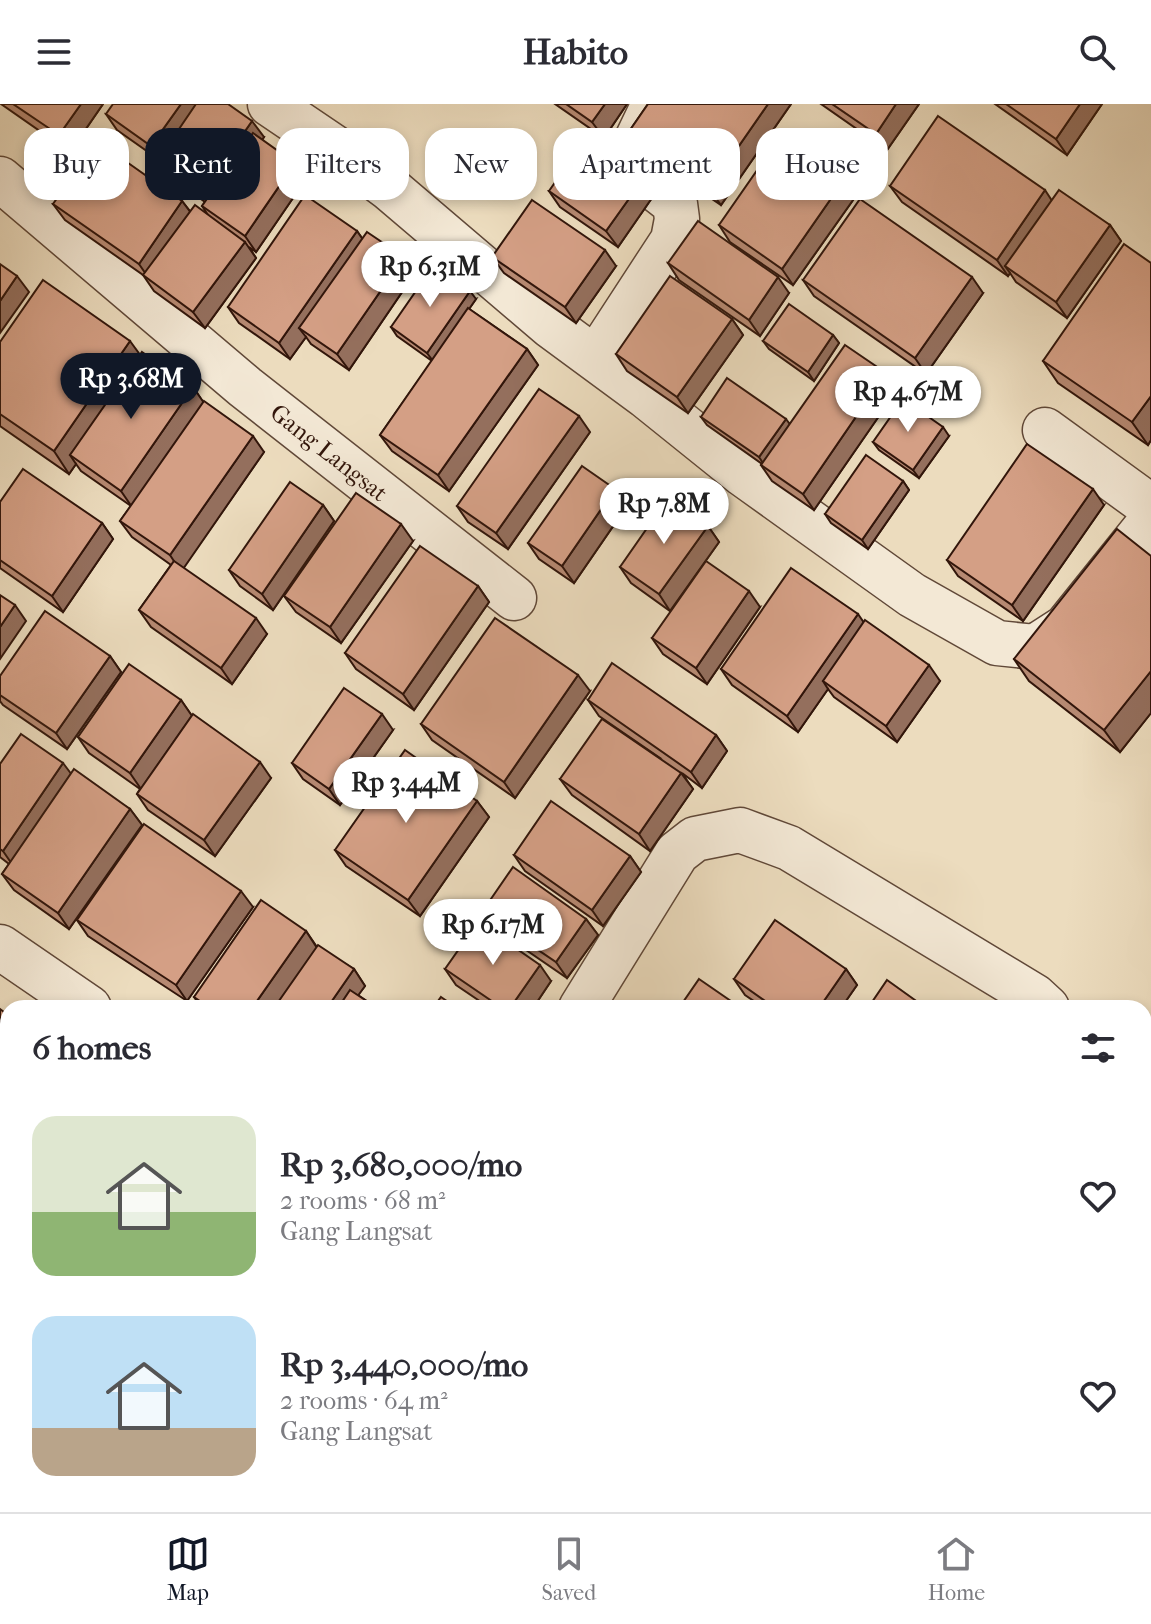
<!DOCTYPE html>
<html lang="en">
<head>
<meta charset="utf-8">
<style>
  body { margin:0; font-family:"IM FELL French Canon",serif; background:#f7f7f7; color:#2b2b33; height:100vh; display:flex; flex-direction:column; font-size:30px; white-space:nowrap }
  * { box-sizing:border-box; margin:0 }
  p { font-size:26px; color:#7c7c81 }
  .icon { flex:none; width:44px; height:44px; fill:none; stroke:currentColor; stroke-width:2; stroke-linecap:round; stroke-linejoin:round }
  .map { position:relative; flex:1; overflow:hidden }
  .side { position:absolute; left:0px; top:896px; width:1152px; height:512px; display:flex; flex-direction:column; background:#fff; border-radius:24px 24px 0 0; box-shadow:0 4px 12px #0003 }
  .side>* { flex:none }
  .banner { position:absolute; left:24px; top:24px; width:1104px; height:72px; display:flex; gap:16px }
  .price { position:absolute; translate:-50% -68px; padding:0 18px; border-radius:28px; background:#fff; color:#222; font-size:26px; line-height:52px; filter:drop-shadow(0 2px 4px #0008) }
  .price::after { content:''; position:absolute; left:50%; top:48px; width:24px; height:18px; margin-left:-12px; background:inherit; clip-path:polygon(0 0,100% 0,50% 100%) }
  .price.on { background:#111827; color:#fff }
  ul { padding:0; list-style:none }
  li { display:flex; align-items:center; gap:24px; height:200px; padding:0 32px }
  li span { display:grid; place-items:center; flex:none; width:224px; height:160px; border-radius:24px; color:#555 }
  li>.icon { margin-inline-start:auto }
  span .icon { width:96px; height:96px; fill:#fffc; stroke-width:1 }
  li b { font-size:34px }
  h2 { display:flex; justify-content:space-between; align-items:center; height:96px; padding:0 32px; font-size:34px }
  .chip { padding:0 28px; border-radius:24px; background:#fff; box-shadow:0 4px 12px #0003; font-size:28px; line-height:72px }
  .chip.on { background:#111827; color:#fff }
  header { display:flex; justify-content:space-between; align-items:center; height:104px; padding:0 32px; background:#fff; font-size:36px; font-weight:700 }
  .dock { display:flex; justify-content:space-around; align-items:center; height:112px; border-top:2px solid #e1e1e2; background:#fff; font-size:22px; color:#7c7c81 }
  .dock a { display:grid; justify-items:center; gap:4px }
  .dock .on { color:#111827 }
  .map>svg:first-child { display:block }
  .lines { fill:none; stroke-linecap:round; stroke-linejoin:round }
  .street-casing { stroke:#604838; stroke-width:47 }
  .street { stroke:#f3e8d5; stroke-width:44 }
  .wall { fill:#b68972; stroke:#32160b; stroke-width:2 }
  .shaded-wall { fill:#946f5d; stroke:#32160b; stroke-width:2 }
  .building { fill:#d49f85; stroke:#32160b; stroke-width:2 }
  .labels { text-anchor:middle; stroke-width:8; stroke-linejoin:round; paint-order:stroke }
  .street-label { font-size:24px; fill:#32160b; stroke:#f3e8d5 }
</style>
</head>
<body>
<header><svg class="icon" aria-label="menu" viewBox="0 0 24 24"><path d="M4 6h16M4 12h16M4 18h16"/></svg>Habito<svg class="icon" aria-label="search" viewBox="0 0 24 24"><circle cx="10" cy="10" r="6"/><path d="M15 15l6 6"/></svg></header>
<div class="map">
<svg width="1151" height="1408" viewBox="0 0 1151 1408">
  <rect width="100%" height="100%" fill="#ecdcbe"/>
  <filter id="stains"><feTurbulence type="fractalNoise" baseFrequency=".0025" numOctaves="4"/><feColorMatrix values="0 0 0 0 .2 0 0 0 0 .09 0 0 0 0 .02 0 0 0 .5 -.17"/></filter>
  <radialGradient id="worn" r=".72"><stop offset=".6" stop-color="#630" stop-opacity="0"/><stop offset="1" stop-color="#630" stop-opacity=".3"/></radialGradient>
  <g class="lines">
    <g class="street-casing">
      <g id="street">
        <polyline points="270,0 335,44 389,84 551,222 646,292 743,370 912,491 997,539 1035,543 1066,523 1151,417"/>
        <path id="s1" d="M0 75 245 283 514 494"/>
        <polyline points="596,254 673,136 677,115 675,100 639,72 629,58 631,48 654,0"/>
        <polyline points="1045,326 1151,403"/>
        <polyline points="0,843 89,904"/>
        <polyline points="581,904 677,749 695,735 740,726 789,744 1034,892 1047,904"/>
        <polyline points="1144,979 1151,970"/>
        <polyline points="0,1284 8,1289"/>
        <polyline points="0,1375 8,1380"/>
        <polyline points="37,1400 49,1408"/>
        <polyline points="169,1400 180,1408"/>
        <polyline points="715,1408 721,1400"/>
        <polyline points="812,1408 818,1400"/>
      </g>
    </g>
    <use href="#street" class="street"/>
  </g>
  <g class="wall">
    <polygon points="1,0 103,0 70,48"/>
    <polygon points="555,0 627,0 604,34"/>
    <polygon points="648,0 791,0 721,101 639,45 628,29"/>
    <polygon points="821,0 919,0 887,46"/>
    <polygon points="995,0 1102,0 1067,51"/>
    <polygon points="106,10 264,33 262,36 306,75 256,148 249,143 256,154 205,224 154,187 143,171 65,116 53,100 182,97 190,107 208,111 202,102 205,98 169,72 158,56 158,55 117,26"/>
    <polygon points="890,82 1051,96 1110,121 1121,137 1067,214 1016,178 1010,169 1008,172 902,98"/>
    <polygon points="549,87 654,91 618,143 560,103"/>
    <polygon points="858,89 793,181 730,138 719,121"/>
    <polygon points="357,127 362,134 415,169 349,266 311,240 306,233 290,255 239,219 228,203"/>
    <polygon points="492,153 616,162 576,219 504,169"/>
    <polygon points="668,159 789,189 760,232 679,176"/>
    <polygon points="1151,159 1151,336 1148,341 1058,279 1043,257"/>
    <polygon points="803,176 983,189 926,270 814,192"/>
    <polygon points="476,195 469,205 527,245 538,261 449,387 392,347 380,331 432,257 397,232 391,223"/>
    <polygon points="732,215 743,231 688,309 627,267 616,250"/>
    <polygon points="833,231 839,239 814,277 769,245 763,237"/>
    <polygon points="0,238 193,283 203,298 264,348 183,464 267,530 232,580 151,523 139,506 171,461 132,433 120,417 131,402 81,367 76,360 69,370 0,322"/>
    <polygon points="897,286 814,406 772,377 761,361 762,360 707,321 701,313 789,320"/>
    <polygon points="590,328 508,445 468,418 457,402"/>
    <polygon points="949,332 919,374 879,346 873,338"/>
    <polygon points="903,377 909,386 868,445 831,419 825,410"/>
    <polygon points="615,385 627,402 574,479 539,455 528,439"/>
    <polygon points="0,398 102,419 113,435 63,508 0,464"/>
    <polygon points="323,401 334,417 273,506 240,482 229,466"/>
    <polygon points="1104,401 1023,517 958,472 947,456"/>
    <polygon points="708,422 719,438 670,507 631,479 620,463"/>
    <polygon points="413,437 341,539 296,508 284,492"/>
    <polygon points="1151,452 1151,609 1120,648 1029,577 1014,555"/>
    <polygon points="478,482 489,498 414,606 356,565 345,549"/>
    <polygon points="760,503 707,580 663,550 652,534"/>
    <polygon points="864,518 940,577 897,638 834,593 828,585 798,628 732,581 721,565"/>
    <polygon points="110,552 121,568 67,645 3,601 0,597 0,572"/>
    <polygon points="590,587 515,694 432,636 421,620"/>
    <polygon points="181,596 192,612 271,674 215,752 148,706 137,690 140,685 89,649 78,633"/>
    <polygon points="588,596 716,631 727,647 702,684 682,669 693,685 650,747 572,691 560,675 660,654 599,612"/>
    <polygon points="393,626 340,701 303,675 292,659"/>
    <polygon points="0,660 71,670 130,705 142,721 69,825 14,786 2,770 9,760 0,753"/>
    <polygon points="477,697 489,713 420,812 346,762 335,746"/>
    <polygon points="514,751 630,752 641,768 603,822 525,767"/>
    <polygon points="253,803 187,897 88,832 77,816"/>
    <polygon points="482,808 586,815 598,831 567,874 494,824"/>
    <polygon points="306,827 317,843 354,865 365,882 358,891 377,904 202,904 194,893"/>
    <polygon points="445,865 551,877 533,904 490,904 456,881"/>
    <polygon points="846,865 857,881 841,904 764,904 745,891 734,875"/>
    <polygon points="0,1069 8,1075 8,1217 0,1212"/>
    <polygon points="1144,1105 1151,1110 1151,1186 1144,1181"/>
    <polygon points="286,1400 349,1400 344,1408 297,1408"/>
    <polygon points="542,1400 625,1400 619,1408 553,1408"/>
    <polygon points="896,1400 1007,1400 1011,1407 1010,1408 907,1408"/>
  </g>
  <g class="shaded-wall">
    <polygon points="81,0 103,0 70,48 59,31"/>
    <polygon points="181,0 204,0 163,58 151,42"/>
    <polygon points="605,0 627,0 604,34 592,18"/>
    <polygon points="768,0 791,0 721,101 709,85"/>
    <polygon points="896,0 919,0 887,46 876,30"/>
    <polygon points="1080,0 1102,0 1067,51 1056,35"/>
    <polygon points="252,17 264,33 214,104 203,88"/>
    <polygon points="295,59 306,75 256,148 245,132"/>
    <polygon points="846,73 858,89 793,181 782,165"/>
    <polygon points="643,75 654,91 618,143 606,127"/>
    <polygon points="1045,86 1056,103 1005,162 1010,169 1008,172 997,156"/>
    <polygon points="182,97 194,113 150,176 139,160"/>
    <polygon points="1110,121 1121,137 1067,214 1056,198"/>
    <polygon points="357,127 368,143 299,224 306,233 290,255 279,239"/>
    <polygon points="245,138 256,154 205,224 193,208"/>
    <polygon points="605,146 616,162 576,219 565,203"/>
    <polygon points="404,153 415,169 349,266 337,250"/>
    <polygon points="17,172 29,188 0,229 0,197"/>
    <polygon points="778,173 789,189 760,232 749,216"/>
    <polygon points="972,173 983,189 926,270 915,254"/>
    <polygon points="470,187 476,195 433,257 427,249"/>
    <polygon points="732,215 743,231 688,309 677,293"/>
    <polygon points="833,231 839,239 814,277 808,268"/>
    <polygon points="130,237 146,259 70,351 76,360 69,370 54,347"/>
    <polygon points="527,245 538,261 449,387 438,371"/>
    <polygon points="886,269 897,286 814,406 803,390"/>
    <polygon points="193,283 204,299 132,403 121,387"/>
    <polygon points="1151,292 1151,336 1148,341 1132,318"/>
    <polygon points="579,312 590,328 508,445 496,429"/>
    <polygon points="786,315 792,323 765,362 759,353"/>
    <polygon points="943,323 949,332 919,374 913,366"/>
    <polygon points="253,332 264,348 181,468 170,451"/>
    <polygon points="903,377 909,386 868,445 862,436"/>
    <polygon points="615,385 627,402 574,479 562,462"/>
    <polygon points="1093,385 1104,401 1023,517 1012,501"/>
    <polygon points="323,401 334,417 273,506 262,490"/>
    <polygon points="102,419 113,435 63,508 52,492"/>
    <polygon points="401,420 413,437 341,539 330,523"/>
    <polygon points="708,422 719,438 670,507 659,490"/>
    <polygon points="478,482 489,498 414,606 403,590"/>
    <polygon points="749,487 760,503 707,580 696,564"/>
    <polygon points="15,501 26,517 0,555 0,523"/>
    <polygon points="858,510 869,526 823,577 828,585 798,628 787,612"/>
    <polygon points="256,514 267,530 232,580 221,564"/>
    <polygon points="110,552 121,568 67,645 56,629"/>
    <polygon points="929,561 940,577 897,638 886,622"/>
    <polygon points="1151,567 1151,609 1120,648 1104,626"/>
    <polygon points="578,571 590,587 515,694 504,678"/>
    <polygon points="181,596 192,612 141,685 130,669"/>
    <polygon points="382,610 393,626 340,701 329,685"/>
    <polygon points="716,631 727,647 702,684 691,668"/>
    <polygon points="260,658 271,674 215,752 204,736"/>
    <polygon points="63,659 75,675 14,763 3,747"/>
    <polygon points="681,669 693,685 650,747 639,730"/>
    <polygon points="477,697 489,713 420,812 408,796"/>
    <polygon points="130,705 142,721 69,825 58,809"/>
    <polygon points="630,752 641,768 603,822 592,806"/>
    <polygon points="241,787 253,803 187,897 176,881"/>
    <polygon points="586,815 598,831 567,874 556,858"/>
    <polygon points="306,827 317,844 275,904 252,904"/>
    <polygon points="540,861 551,877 533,904 510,904"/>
    <polygon points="354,865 365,882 349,904 327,904"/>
    <polygon points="846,865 857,881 841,904 819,904"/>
    <polygon points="8,985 8,1017 2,1025 0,1023 0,996"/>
    <polygon points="8,1106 8,1138 0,1150 0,1117"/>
    <polygon points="1151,1194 1151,1226 1144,1236 1144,1204"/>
    <polygon points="1149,1323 1151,1326 1151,1352 1144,1362 1144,1330"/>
    <polygon points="327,1400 349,1400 344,1408 321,1408"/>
    <polygon points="445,1400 467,1400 462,1408 439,1408"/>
    <polygon points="602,1400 625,1400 619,1408 597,1408"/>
    <polygon points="994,1400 1007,1400 1011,1407 1010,1408 988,1408"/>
  </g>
  <g class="building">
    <polygon points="13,0 81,0 59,31"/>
    <polygon points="113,0 181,0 151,42 106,10"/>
    <polygon points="196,0 228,0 252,17 203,88 158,56"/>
    <polygon points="566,0 605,0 592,18"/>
    <polygon points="648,0 768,0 709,85 628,29"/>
    <polygon points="832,0 896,0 876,30"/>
    <polygon points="1006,0 1080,0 1056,35"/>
    <polygon points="938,12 1045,86 997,156 890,82"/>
    <polygon points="253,29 295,59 245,132 202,102"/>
    <polygon points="783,29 846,73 782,165 719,121"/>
    <polygon points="585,36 643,75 606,127 549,87"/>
    <polygon points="97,37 182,97 139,160 53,100"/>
    <polygon points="1059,86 1110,121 1056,198 1005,162"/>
    <polygon points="305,91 357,127 279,239 228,203"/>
    <polygon points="860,95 972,173 915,254 803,176"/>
    <polygon points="532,96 605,146 565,203 492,153"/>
    <polygon points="195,101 245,138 193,208 143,171"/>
    <polygon points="698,117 778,173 749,216 668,159"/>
    <polygon points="367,128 404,153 337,250 299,224"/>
    <polygon points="1124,140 1151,159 1151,292 1132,318 1043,257"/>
    <polygon points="0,160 17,172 0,197"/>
    <polygon points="434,161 470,187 427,249 391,223"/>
    <polygon points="670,172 732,215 677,293 616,250"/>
    <polygon points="43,176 130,237 54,347 0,310 0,238"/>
    <polygon points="789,200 833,231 808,268 763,237"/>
    <polygon points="468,204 527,245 438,371 380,331"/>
    <polygon points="845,241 886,269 803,390 761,361"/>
    <polygon points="142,248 193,283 121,387 70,351"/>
    <polygon points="727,274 786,315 759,353 701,313"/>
    <polygon points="539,285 579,312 496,429 457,402"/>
    <polygon points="903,295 943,323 913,366 873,338"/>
    <polygon points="204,297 253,332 170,451 120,417"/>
    <polygon points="1027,340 1093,385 1012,501 947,456"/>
    <polygon points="866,351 903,377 862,436 825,410"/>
    <polygon points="582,362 615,385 562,462 528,439"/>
    <polygon points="23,365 102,419 52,492 0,456 0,398"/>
    <polygon points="290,378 323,401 262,490 229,466"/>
    <polygon points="356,389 401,420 330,523 284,492"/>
    <polygon points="668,394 708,422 659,490 620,463"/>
    <polygon points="1117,425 1151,452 1151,567 1104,626 1014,555"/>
    <polygon points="420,442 478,482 403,590 345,549"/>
    <polygon points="174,457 256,514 221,564 139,506"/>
    <polygon points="706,457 749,487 696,564 652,534"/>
    <polygon points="791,464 858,510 787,612 721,565"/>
    <polygon points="0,491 15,501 0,523"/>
    <polygon points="45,507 110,552 56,629 0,591 0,572"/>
    <polygon points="495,514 578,571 504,678 421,620"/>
    <polygon points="865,516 929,561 886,622 823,577"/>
    <polygon points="612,559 716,631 691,668 588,596"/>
    <polygon points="129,560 181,596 130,669 78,633"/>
    <polygon points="344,584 382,610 329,685 292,659"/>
    <polygon points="193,610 260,658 204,736 137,690"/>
    <polygon points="602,615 681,669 639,730 560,675"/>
    <polygon points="21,630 63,659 3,747 0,745 0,660"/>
    <polygon points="405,646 477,697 408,796 335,746"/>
    <polygon points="74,665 130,705 58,809 2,770"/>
    <polygon points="551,697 630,752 592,806 514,751"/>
    <polygon points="144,720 241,787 176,881 77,816"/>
    <polygon points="513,763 586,815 556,858 482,808"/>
    <polygon points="261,796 306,827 252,904 210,904 194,893"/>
    <polygon points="775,816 846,865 819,904 775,904 734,875"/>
    <polygon points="478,818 540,861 510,904 502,904 445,865"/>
    <polygon points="318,841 354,865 327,904 274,904"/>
    <polygon points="699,875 741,904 679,904"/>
    <polygon points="887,876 926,904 868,904"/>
    <polygon points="350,886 377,904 338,904"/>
    <polygon points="441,893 457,904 433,904"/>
    <polygon points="0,905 8,911 8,985 0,996"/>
    <polygon points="0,1069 8,1075 8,1106 0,1117"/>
    <polygon points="1144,1105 1151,1110 1151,1178 1144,1173"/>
    <polygon points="8,1137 8,1209 0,1204 0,1149"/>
    <polygon points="1144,1188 1151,1193 1144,1204"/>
    <polygon points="1151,1217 1151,1324 1149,1323 1144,1330 1144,1227"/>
    <polygon points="1151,1386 1151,1408 1143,1408 1138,1404 1141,1400 1144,1400 1144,1396"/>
    <polygon points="298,1400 327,1400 321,1408 309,1408"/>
    <polygon points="366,1400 445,1400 439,1408 360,1408"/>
    <polygon points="467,1400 507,1400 519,1408 461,1408"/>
    <polygon points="553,1400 602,1400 597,1408 564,1408"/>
    <polygon points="845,1400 882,1400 893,1408 840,1408"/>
    <polygon points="908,1400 994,1400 988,1408 919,1408"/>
  </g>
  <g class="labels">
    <g class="street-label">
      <text dy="8" stroke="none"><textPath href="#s1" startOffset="428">Gang Langsat</textPath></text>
    </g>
  </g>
  <rect width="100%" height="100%" filter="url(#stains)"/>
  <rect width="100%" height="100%" fill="url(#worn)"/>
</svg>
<b class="price" style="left:430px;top:205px">Rp 6.31M</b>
<b class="price on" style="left:131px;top:317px">Rp 3.68M</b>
<b class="price" style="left:908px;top:330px">Rp 4.67M</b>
<b class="price" style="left:664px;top:442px">Rp 7.8M</b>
<b class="price" style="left:406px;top:721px">Rp 3.44M</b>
<b class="price" style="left:493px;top:863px">Rp 6.17M</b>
<div class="banner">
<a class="chip">Buy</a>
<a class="chip on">Rent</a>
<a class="chip">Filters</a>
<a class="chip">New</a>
<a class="chip">Apartment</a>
<a class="chip">House</a>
</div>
<section class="side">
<h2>6 homes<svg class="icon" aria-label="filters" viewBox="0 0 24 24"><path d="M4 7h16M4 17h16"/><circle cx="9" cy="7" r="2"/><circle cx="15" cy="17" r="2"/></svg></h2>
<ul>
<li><span style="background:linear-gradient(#dfe7d0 60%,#8fb573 0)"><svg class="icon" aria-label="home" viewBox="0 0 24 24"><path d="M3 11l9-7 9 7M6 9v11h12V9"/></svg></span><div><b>Rp 3,680,000/mo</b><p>2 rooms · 68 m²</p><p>Gang Langsat</p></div><svg class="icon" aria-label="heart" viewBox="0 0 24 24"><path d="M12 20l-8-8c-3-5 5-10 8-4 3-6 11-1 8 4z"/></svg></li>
<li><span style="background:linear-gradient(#bfe0f5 70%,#b9a48a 0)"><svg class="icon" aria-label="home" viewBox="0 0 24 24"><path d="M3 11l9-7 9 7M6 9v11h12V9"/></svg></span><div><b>Rp 3,440,000/mo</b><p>2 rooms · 64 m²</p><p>Gang Langsat</p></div><svg class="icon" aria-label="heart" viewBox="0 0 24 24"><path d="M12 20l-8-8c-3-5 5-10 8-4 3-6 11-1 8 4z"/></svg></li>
</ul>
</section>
</div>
<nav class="dock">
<a class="on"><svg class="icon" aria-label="map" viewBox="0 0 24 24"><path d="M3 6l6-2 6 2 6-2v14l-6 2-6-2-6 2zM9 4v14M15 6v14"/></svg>Map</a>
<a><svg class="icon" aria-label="saved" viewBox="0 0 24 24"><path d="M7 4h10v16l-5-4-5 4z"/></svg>Saved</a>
<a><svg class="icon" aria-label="home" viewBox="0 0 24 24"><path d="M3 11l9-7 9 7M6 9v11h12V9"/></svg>Home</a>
</nav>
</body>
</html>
